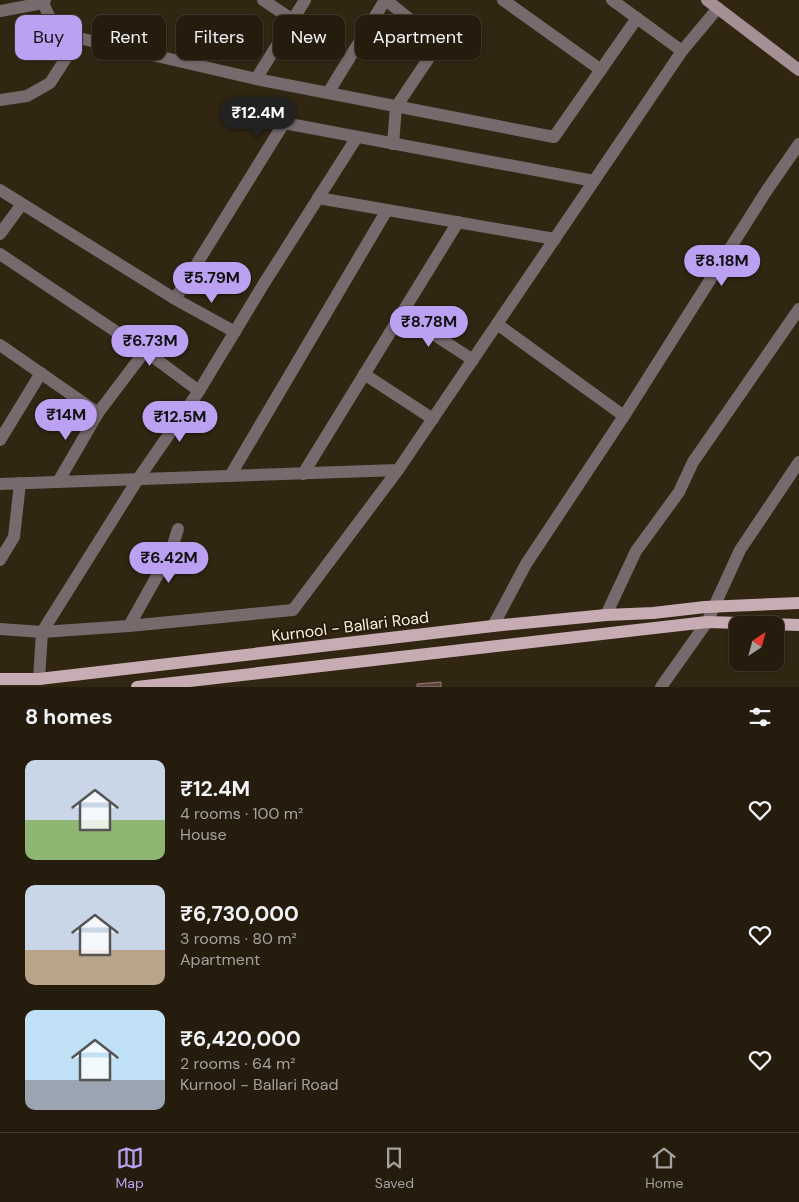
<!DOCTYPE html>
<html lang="en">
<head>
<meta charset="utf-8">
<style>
  body { margin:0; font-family:"DM Sans",sans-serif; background:#31291c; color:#f1f3f6; height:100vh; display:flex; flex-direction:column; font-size:19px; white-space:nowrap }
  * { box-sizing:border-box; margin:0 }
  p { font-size:16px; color:#a3a19e }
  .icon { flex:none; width:28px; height:28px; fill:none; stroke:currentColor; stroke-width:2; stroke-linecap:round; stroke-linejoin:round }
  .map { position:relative; height:687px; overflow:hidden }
  .drawer { display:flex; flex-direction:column; background:#251c0e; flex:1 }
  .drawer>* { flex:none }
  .hud { position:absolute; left:15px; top:15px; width:500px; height:45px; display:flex; gap:10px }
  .needle { width:32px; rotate:36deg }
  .buttons { position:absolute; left:729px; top:616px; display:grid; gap:10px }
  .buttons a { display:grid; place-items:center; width:55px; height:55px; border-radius:10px; background:#251c0e; box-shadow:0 1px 4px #0004,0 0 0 1px #423a2e; font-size:25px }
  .price { position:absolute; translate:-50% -42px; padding:0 11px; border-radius:18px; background:#bca0f2; color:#111; font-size:16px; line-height:32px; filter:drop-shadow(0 1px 2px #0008) }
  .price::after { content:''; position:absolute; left:50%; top:30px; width:15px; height:11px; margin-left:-8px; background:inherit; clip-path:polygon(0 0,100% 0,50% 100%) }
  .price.active { background:#222; color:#fff }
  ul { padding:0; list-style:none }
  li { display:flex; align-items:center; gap:15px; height:125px; padding:0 25px }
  li span { display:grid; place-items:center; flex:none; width:140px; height:100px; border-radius:10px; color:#555 }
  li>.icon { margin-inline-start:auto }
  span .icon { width:60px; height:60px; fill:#fffc; stroke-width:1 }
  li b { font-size:21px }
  h2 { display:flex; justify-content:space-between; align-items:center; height:60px; padding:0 25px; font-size:21px }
  .pill { padding:0 18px; border-radius:10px; background:#251c0e; box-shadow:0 1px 4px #0004,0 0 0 1px #423a2e; font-size:18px; line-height:45px }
  .pill.active { background:#bca0f2; color:#111 }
  .tab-bar { display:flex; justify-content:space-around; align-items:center; height:70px; border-top:1px solid #423a2e; background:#251c0e; font-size:14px; color:#a3a19e }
  .tab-bar a { display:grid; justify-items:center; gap:2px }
  .tab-bar .active { color:#bca0f2 }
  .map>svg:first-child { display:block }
  .building { fill:#5d443f; stroke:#9a7e78 }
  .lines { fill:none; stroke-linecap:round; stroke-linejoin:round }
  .street { stroke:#776a6d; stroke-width:12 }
  .secondary { stroke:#a49094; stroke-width:12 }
  .primary { stroke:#c7adb3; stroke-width:12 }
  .labels { text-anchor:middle; stroke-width:4; stroke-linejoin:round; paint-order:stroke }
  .street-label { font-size:16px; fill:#f6efe2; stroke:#271c08 }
</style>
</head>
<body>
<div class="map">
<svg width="799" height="687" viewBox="0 0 799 687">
  <rect width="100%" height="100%" fill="#312612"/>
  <polygon class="building" points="441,682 441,687 417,687 417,684"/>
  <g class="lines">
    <g class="street">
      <polyline points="263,0 293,20"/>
      <polyline points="386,0 439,43 396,107 393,144"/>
      <polyline points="503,0 601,70"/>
      <polyline points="612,0 682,51 718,8"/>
      <polyline points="43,3 57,33 256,79 554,137 637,18"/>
      <polyline points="0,11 43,3 45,0"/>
      <polyline points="256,79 305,0"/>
      <polyline points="328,93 385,0"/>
      <polyline points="0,100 27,96 50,83 79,38"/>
      <polyline points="0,190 175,299 284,123 594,181"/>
      <polyline points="318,198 555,239"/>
      <polyline points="0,234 22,204"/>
      <polyline points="0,254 145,351 98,413 0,345"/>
      <polyline points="175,299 235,332"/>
      <polyline points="401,313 473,360"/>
      <polyline points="497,324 624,416"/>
      <polyline points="145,351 199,391 263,285 357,137"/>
      <polyline points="364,374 433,419"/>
      <polyline points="0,440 41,373"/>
      <polyline points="303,474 458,222"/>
      <polyline points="230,476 387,210"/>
      <polyline points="58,482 98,413"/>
      <polyline points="0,484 398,470 682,51"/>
      <polyline points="0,560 14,537 20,483"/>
      <polyline points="606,615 636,551 679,492 693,462 799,309"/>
      <polyline points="129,626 171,551 178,529"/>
      <polyline points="493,626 526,564 624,416 767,190 799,144"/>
      <polyline points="0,629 42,632 129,626 293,610 398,470"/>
      <polyline points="39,679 42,632 138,479 199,391"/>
      <polyline points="661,687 707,622 740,550 799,462"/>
    </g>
    <polyline class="secondary" points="707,0 799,70"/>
    <g class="primary">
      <polyline points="0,679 39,679 493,626 606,615 653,613 705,607 799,603"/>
      <polyline points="137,687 707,622 799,625"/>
    </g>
  </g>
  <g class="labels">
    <g class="street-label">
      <text transform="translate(350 626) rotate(-7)" y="6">Kurnool - Ballari Road</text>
    </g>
  </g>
</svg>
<div class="buttons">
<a><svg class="needle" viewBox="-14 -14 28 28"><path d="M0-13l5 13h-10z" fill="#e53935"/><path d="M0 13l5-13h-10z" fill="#a3a19e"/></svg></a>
</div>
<b class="price active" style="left:258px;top:139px">₹12.4M</b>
<b class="price" style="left:722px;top:287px">₹8.18M</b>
<b class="price" style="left:212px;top:304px">₹5.79M</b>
<b class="price" style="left:429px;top:348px">₹8.78M</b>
<b class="price" style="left:150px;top:367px">₹6.73M</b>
<b class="price" style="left:66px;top:441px">₹14M</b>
<b class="price" style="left:180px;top:443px">₹12.5M</b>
<b class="price" style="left:169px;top:584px">₹6.42M</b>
<div class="hud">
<a class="pill active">Buy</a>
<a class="pill">Rent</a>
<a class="pill">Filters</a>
<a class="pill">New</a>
<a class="pill">Apartment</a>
</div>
</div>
<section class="drawer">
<h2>8 homes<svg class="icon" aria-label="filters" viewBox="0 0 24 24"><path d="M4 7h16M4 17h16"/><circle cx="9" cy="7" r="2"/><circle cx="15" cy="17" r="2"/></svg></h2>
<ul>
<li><span style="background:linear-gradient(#c9d6e8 60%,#8fb573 0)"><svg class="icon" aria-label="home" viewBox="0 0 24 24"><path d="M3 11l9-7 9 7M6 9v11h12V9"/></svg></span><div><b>₹12.4M</b><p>4 rooms · 100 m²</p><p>House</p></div><svg class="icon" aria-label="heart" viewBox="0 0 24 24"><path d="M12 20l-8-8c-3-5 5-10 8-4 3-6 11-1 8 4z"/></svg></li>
<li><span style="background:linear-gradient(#c9d6e8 65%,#b9a48a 0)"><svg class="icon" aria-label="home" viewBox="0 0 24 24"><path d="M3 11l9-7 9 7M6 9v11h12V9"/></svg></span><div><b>₹6,730,000</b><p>3 rooms · 80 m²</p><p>Apartment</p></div><svg class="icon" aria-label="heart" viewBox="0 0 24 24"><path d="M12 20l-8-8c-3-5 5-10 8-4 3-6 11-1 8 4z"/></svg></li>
<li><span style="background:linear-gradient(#bfe0f5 70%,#9aa5b1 0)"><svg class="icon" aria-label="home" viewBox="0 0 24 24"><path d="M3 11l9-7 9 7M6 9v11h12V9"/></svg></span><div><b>₹6,420,000</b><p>2 rooms · 64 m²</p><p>Kurnool - Ballari Road</p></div><svg class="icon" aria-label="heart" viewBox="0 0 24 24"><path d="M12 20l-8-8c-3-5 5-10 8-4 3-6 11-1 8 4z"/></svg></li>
</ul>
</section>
<nav class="tab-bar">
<a class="active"><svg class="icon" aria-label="map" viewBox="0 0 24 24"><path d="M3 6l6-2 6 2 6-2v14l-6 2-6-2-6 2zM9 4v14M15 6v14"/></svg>Map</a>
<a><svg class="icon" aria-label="saved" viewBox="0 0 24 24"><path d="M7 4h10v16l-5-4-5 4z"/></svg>Saved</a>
<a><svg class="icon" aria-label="home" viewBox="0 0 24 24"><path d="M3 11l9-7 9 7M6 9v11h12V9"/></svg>Home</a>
</nav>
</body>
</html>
